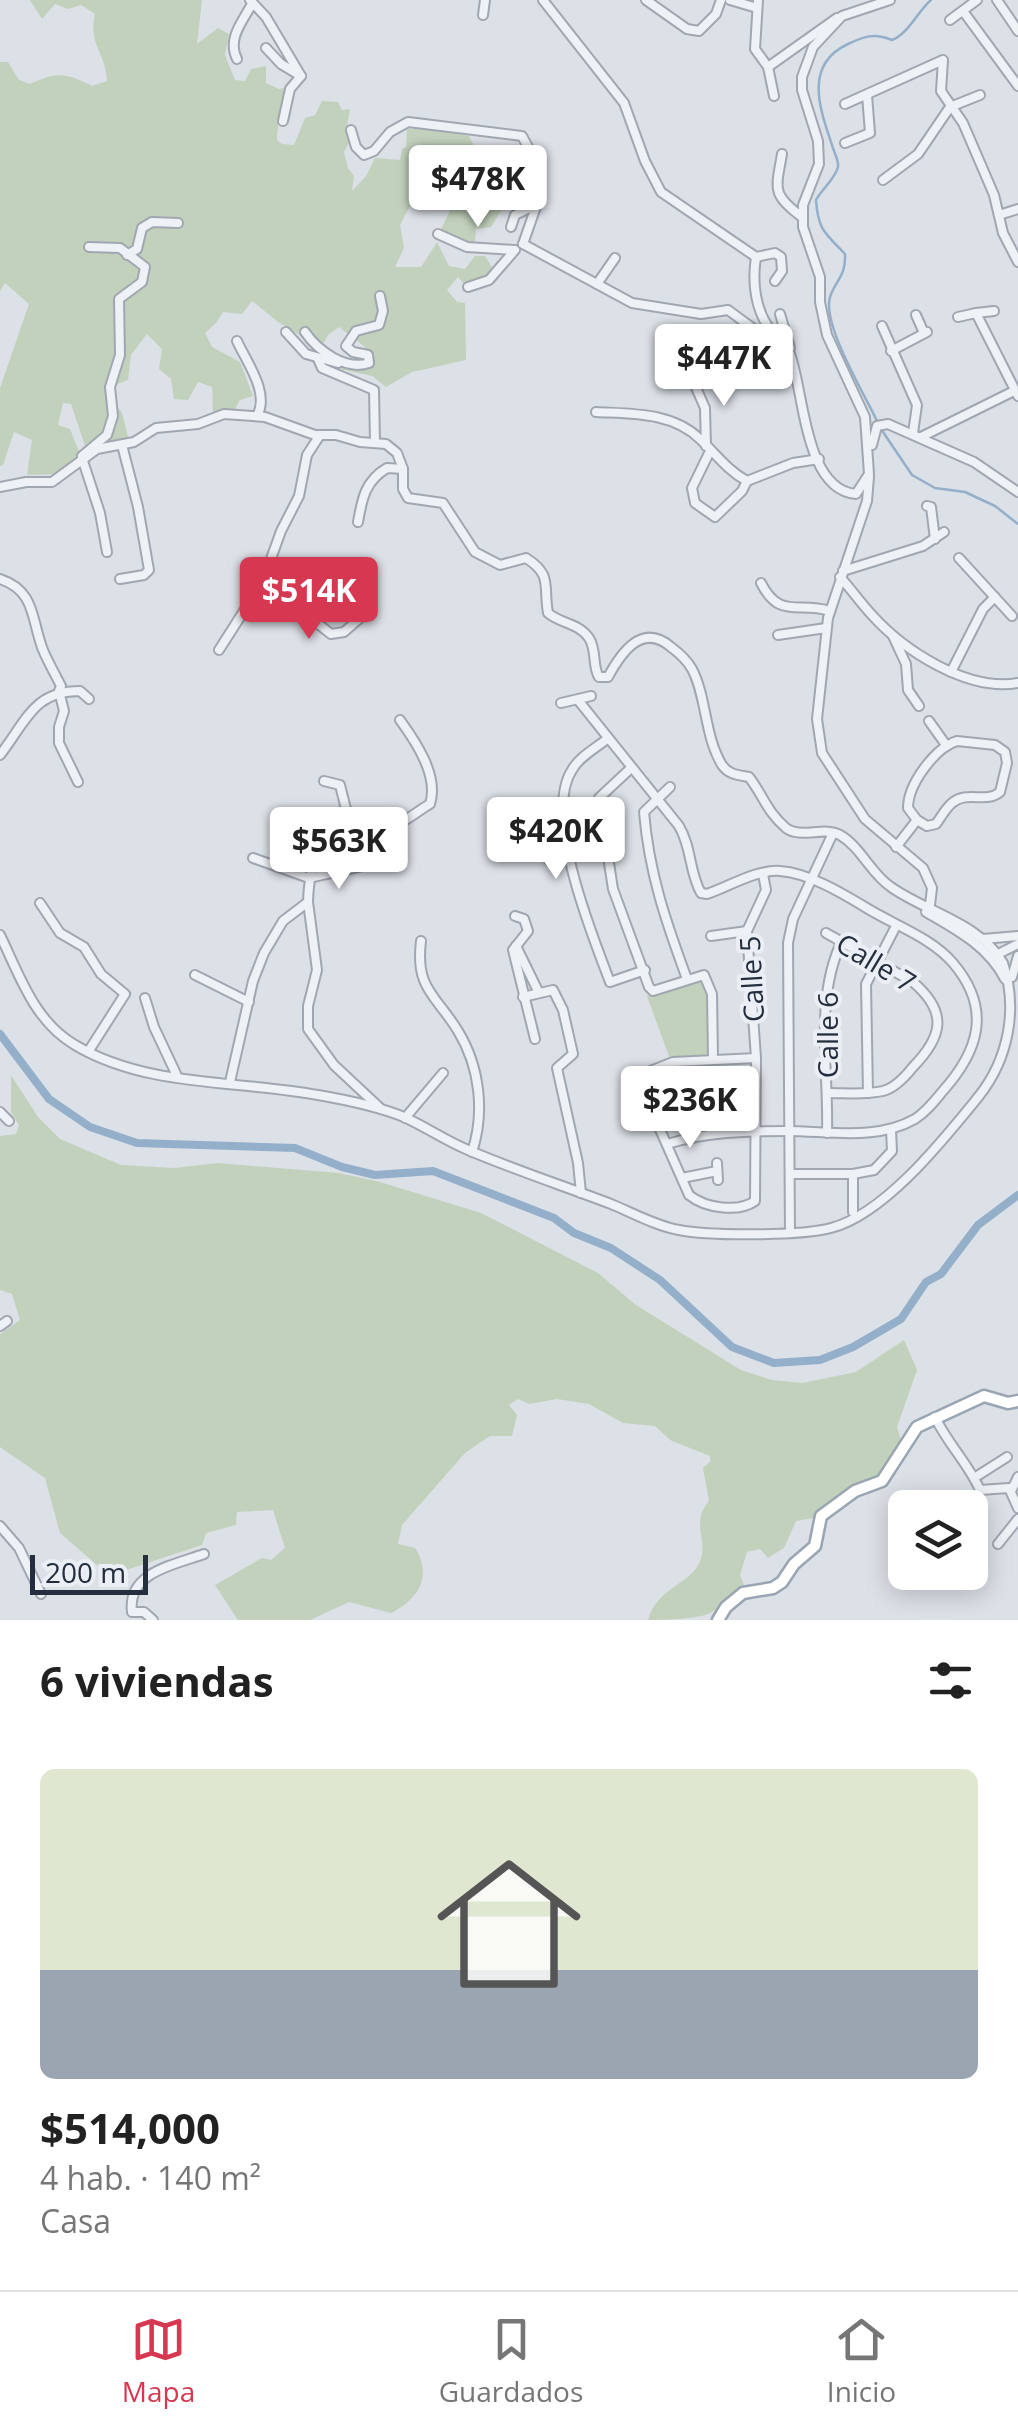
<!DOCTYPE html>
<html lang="es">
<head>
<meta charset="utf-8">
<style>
  body { margin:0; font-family:"Open Sans",sans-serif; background:#f6f6f6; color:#222; height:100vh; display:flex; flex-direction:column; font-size:38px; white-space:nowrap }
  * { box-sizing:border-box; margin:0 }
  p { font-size:32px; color:#767676 }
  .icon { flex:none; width:55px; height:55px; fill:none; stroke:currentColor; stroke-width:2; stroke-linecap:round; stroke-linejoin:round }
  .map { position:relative; height:1620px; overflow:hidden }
  .drawer { display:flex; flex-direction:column; background:#fff; flex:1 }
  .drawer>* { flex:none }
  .controls { position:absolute; left:888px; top:1490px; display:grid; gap:20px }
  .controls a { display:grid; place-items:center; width:100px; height:100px; border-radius:15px; background:#fff; box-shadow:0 5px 25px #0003; font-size:50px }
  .scale { position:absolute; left:30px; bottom:25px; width:118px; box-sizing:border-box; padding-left:10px; border:5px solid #252e3e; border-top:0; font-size:28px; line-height:35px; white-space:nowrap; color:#252e3e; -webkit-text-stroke:8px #ebeff5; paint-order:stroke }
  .price { position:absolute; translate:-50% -85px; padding:0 22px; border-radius:10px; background:#fff; color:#222; font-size:32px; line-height:65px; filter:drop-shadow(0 2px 5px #0008) }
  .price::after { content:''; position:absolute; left:50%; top:60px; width:30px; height:22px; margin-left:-15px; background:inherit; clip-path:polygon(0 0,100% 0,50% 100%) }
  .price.current { background:#d63751; color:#fff }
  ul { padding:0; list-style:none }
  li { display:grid; align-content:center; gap:20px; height:530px; padding:0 40px }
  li+li { border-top:2px solid #e0e0e0 }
  li span { display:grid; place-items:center; height:310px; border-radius:15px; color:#555 }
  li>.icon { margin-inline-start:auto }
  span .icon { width:180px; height:180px; fill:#fffc; stroke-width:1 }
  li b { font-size:42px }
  h2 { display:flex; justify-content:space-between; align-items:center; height:120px; padding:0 40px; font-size:42px }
  .menu { display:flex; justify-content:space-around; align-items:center; height:140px; border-top:2px solid #e0e0e0; background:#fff; font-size:28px; color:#767676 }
  .menu a { display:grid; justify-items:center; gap:5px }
  .menu .current { color:#d63751 }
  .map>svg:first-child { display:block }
  .green { fill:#c2d1bc }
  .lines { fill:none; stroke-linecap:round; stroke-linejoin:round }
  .stream { stroke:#94afca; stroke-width:2.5 }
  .river { stroke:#94afca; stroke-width:8 }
  .minor-casing { stroke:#a1a7b1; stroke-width:12 }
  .major-casing { stroke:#9aa5b3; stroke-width:15 }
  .minor { stroke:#eef1f5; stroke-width:8 }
  .major { stroke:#fff; stroke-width:10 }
  .labels { text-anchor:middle; stroke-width:8; stroke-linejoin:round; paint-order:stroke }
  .street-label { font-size:28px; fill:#252e3e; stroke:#ebeff5 }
</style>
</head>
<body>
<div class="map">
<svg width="1018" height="1620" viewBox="0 0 1018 1620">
  <rect width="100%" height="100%" fill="#dce0e7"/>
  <g class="green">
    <path d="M30 0H202L197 44 218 28 229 34 225 55 235 80 245 81 251 69 266 66V83L279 89 284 88C284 106 277 122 277 140L282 144 294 145 305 118 315 115 322 101 338 102 342 110 350 109 347 126 350 141 344 152 348 168 354 176 352 191 366 176 375 158 400 160 402 149 406 147 407 129 431 128 469 136 475 148 476 167 489 173 524 176 527 191 507 201 491 227 476 229 475 243 463 242 440 231 450 211 424 196 413 200 400 225 404 248 395 267H421L437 242 449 266 465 269 475 256H485L492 267 485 278 464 284 458 277 447 290 457 302 465 303 466 360 412 372 386 387 372 376 340 369 358 361 365 347 339 327 328 335 321 348 278 322 252 301 242 314 223 312 216 323 205 333 212 347 240 362 253 396 240 400 235 409 213 413 212 387 198 382 188 400 174 399 171 379 159 369 162 349 147 334 131 355 128 380 112 386 110 396 122 413 129 441 99 445 87 452 71 404 63 403 58 425 70 429 80 454 57 474 27 475 32 440 14 432 3 465 0 466V388L29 304 5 283 0 291V62H8L19 80 30 84C56 71 67 73 92 86L107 81C106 53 88 45 95 14L81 5 68 9 55 4 42 19Z"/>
    <polygon points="701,977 708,994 711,1054 670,1059 647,996"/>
    <path d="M11 1075 38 1117 60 1139 121 1165 174 1168 218 1163 339 1173 380 1182 481 1213 598 1273 636 1305 741 1370 772 1380 802 1383 856 1372 904 1340 917 1370 897 1427 902 1444 884 1477 854 1489 814 1518 796 1521 784 1548 768 1558 760 1549 747 1552 740 1575 746 1590C739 1595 711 1614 705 1615 691 1619 663 1620 648 1620 658 1584 696 1585 702 1555 705 1534 692 1522 709 1501L703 1468 710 1462V1456L670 1440 655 1426 623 1423 589 1404 557 1399 529 1404 518 1399 509 1405 517 1415 512 1436H490L465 1453 402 1525 398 1544 415 1548C433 1576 418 1600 391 1613L349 1602 310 1620H238L215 1585 262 1558 271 1560 285 1548 273 1510 237 1512 236 1525 206 1533 202 1545 129 1569 104 1571 60 1533 45 1478 0 1447V1334L20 1320 12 1294 0 1290V1136L16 1134 19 1125 11 1112Z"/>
  </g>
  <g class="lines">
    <g class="stream">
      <path d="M877 421C865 395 822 325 830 297 836 279 846 277 845 254 825 233 818 230 816 200 822 189 835 179 838 167 839 160 834 153 832 145 820 109 803 65 848 44 865 36 874 33 892 40 908 34 918 11 931 0"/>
      <polyline points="881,429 912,475 935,488 965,492 995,506 1018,524"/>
    </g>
    <polyline class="river" points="0,1034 49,1099 90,1127 137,1143 295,1148 342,1167 375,1175 433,1171 554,1218 574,1233 611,1248 660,1280 732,1347 774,1363 820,1360 853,1347 901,1319 926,1282 941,1274 978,1225 1018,1195"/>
    <g class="minor-casing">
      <g id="minor">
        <polyline points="250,0 266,17 301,76 281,64 266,48"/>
        <polyline points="543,0 624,103 645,161 661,192 756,257"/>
        <polyline points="646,0 687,29 699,31 716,14 721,0"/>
        <polyline points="730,0 757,8"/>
        <polyline points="758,0 755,49 768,67 774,96"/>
        <polyline points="997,0 1018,31"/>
        <polyline points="963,11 1018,86"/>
        <polyline points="483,15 485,0"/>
        <polyline points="950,20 977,0"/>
        <path d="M237 59C227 39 242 22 252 4"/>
        <polyline points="768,67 837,18"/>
        <polyline points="845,104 943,60 941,91 963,123 994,195 1003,233 1018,262"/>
        <polyline points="283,121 290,89 301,76"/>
        <polyline points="351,130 356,147 364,155 374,151 390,132 408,122 522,136 528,147 528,179 538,201 523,244"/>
        <polyline points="845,143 870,133 867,95"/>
        <path d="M782 154C776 189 771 194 802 217"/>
        <polyline points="883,180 918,154 950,107 980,95"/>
        <polyline points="999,215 1018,209"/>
        <polyline points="511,227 515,215 536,205"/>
        <polyline points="438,234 467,247 514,250"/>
        <polyline points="523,244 632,303 701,314 728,310 788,354"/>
        <polyline points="127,255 137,249 142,228 152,222 178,223"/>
        <path d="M756 257C752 282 755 310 771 331 777 339 787 346 790 354 804 390 804 490 856 494L869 474 865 417 827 335 820 302V277L803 227V205L819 164 818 141 802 90V77L813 47 842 16 890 0"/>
        <polyline points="756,257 775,253 781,257 782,271 775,281"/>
        <polyline points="597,284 615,258"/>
        <polyline points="468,287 489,280 515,250"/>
        <polyline points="976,313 994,311"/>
        <polyline points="780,314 790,348"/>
        <polyline points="916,315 924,333"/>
        <polyline points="958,317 976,313 1018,396"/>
        <polyline points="882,326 917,405 913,433"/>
        <polyline points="286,332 306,354 338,363"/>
        <path d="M305 332C318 351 346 371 369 363L368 355 353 352 346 346 356 331 379 325 383 311 380 296"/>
        <path d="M237 341C247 363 270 393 257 416"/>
        <polyline points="891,351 927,332"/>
        <polyline points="318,359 322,368 374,390 375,443"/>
        <polyline points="694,383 705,408 706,446"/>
        <path d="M596 412C632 414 672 412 700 439 716 454 727 470 747 481L793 463 819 459"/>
        <polyline points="921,437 1014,391"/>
        <polyline points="872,445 877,426 888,424 974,462 1018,492"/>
        <polyline points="710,451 692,488 695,503 715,517 742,491 747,481"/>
        <polyline points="82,456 107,435 113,416 110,387 120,355 119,299 142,282 145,267 120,248 89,247"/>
        <polyline points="83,461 100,513 107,552"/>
        <polyline points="869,477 867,501 828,618 817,719 822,753 865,819 923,868 932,888 929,913"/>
        <path d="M0 487 26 482H52L97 449 134 442 156 428 198 424 224 414 265 417 315 435H336L360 442 386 444 397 453 403 469V489L408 498 443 503 475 552 500 565 526 558C553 575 543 586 548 613 561 624 579 623 589 638 597 650 592 666 599 677H608C621 653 642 622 671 647 679 653 687 660 692 669 707 698 704 735 722 765 729 775 738 775 749 777 763 795 767 812 786 828 800 839 825 826 840 835 861 847 871 874 891 887 926 912 980 923 1003 963 1018 1008 1009 1058 979 1096 944 1139 885 1214 831 1228 802 1236 709 1236 679 1230 656 1226 633 1213 611 1204 564 1186 515 1170 468 1150 446 1141 426 1127 404 1117 377 1106 347 1100 318 1095 239 1080 147 1088 75 1045 34 1021 20 976 0 935"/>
        <polyline points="927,506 931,507 935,539"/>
        <path d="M358 522C362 499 365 481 387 468L403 469"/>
        <polyline points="959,558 1012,616"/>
        <polyline points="843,571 923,546 944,532"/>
        <path d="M840 577C851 589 860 602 871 614 904 651 968 692 1018 683"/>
        <path d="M0 579C36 591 31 619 43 650 48 662 55 674 61 686L59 691 64 711 59 727V743L78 782"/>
        <polyline points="120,579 144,575 149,570 138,507 122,445"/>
        <polyline points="263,581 331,634 344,632 360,618"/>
        <path d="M761 583C780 620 798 601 830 611"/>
        <polyline points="778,635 826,628"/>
        <polyline points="893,636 906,664 908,690 919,706"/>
        <polyline points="219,650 263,581 281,531 299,496 307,455 320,435"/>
        <polyline points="951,672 983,609 995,597"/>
        <path d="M578 700 679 826C692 848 689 872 701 893L707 894C728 887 757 869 780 871 810 873 845 895 870 910 897 926 933 939 953 963 993 1010 978 1052 942 1092 934 1102 926 1112 915 1119 876 1141 830 1131 787 1131 746 1131 706 1132 667 1144"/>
        <polyline points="561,703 591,696"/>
        <polyline points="929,721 946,745"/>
        <path d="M607 739C596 748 579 757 572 770 543 814 592 935 610 982L645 970"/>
        <path d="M957 741 995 745 1005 752 1007 763 1000 792C986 804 967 790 952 803 946 808 941 817 936 824L927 826 917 820 908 808C908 784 935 748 957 741Z"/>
        <path d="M0 755C26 722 33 691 80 691L89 699"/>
        <polyline points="630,769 599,798 613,889 649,987 653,991 704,975 712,994 713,1058"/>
        <polyline points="324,781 340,785 351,829"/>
        <path d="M670 787 644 812C649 873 666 922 687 979"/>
        <polyline points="896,847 917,820"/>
        <polyline points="253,858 309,878 363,866"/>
        <polyline points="549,860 570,857"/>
        <polyline points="308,902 317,970 308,1006 308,1029 334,1065 381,1109"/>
        <polyline points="40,903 60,933 84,947 101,974 125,994 88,1052"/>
        <path d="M926 912C957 930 988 946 1005 979"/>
        <polyline points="515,916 524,919 528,931 513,950 535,1039"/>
        <path d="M826 933 913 982C949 1013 942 1037 913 1067 905 1077 895 1088 883 1091 865 1095 846 1093 828 1093"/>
        <polyline points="711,936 747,931"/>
        <polyline points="983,939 1018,936"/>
        <path d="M421 941C415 989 436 995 458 1031 480 1067 485 1113 472 1152"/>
        <polyline points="516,946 539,993"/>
        <polyline points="996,955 1018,944"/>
        <polyline points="195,975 249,1002"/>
        <polyline points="1012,977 1018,956"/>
        <polyline points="523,997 553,990 563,1010 573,1054 557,1068 578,1163 581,1193"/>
        <polyline points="145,998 154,1027 178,1078"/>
        <path d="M756 1058 673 1062 640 1075 638 1080 689 1195C705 1208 738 1213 755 1201L756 1058 747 931 766 890 763 874"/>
        <path d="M230 1082 253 981 264 953 283 921 308 902C309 869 316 835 355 828 367 826 383 829 395 825 407 821 419 810 430 804 439 776 416 742 400 720"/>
        <polyline points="868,1093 866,984 896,926"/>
        <polyline points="651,1110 685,1097 720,1094"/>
        <polyline points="0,1112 9,1121"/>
        <polyline points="405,1118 443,1073"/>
        <path d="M827 1133C829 1070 814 998 842 941"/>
        <polyline points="717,1163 718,1180"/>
        <polyline points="790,1174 853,1174 874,1170 892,1151 891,1130"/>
        <polyline points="853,1174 853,1212"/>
        <polyline points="682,1178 717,1171"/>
        <polyline points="790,1233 788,943 793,919 833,833"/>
        <polyline points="0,1326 7,1321"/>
        <path d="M935 1417C947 1443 968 1463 980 1490L1009 1488 1018 1508"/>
        <polyline points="974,1478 1007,1457"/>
        <polyline points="1011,1491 1018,1477"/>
        <polyline points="0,1526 19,1548 41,1594"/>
        <polyline points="998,1544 1018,1519"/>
        <path d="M153 1620 144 1612H132C127 1572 174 1565 204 1554"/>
      </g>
    </g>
    <g class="major-casing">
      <polyline id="major" points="718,1620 726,1607 743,1593 773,1588 782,1582 794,1564 815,1546 821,1516 855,1491 882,1481 917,1427 984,1396 1008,1403 1018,1401"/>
    </g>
    <use href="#minor" class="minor"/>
    <use href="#major" class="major"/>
  </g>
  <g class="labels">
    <g class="street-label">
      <text transform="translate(876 963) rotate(31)" y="10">Calle 7</text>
      <text transform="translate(752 979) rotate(-93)" y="10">Calle 5</text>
      <text transform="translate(828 1035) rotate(-90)" y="10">Calle 6</text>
    </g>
  </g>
</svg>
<div class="controls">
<a><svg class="icon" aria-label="layers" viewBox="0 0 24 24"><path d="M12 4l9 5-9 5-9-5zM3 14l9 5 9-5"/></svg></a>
</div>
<div class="scale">200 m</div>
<b class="price" style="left:478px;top:230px">$478K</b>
<b class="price" style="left:724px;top:409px">$447K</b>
<b class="price current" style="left:309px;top:642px">$514K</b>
<b class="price" style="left:556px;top:882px">$420K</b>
<b class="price" style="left:339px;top:892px">$563K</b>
<b class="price" style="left:690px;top:1151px">$236K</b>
</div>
<section class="drawer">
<h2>6 viviendas<svg class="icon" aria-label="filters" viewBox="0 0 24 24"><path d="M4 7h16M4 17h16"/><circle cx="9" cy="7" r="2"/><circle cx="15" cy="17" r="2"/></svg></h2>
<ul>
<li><span style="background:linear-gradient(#dfe7d0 65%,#9aa5b1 0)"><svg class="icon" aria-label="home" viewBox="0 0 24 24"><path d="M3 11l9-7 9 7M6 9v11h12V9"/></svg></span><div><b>$514,000</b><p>4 hab. · 140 m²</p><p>Casa</p></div></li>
</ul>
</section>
<nav class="menu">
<a class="current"><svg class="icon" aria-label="map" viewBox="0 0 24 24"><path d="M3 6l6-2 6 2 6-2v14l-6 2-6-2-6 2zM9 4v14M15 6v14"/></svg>Mapa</a>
<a><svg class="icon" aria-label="saved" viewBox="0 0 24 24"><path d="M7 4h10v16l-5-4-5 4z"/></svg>Guardados</a>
<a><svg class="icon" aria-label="home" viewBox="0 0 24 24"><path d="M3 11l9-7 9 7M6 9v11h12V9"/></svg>Inicio</a>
</nav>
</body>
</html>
